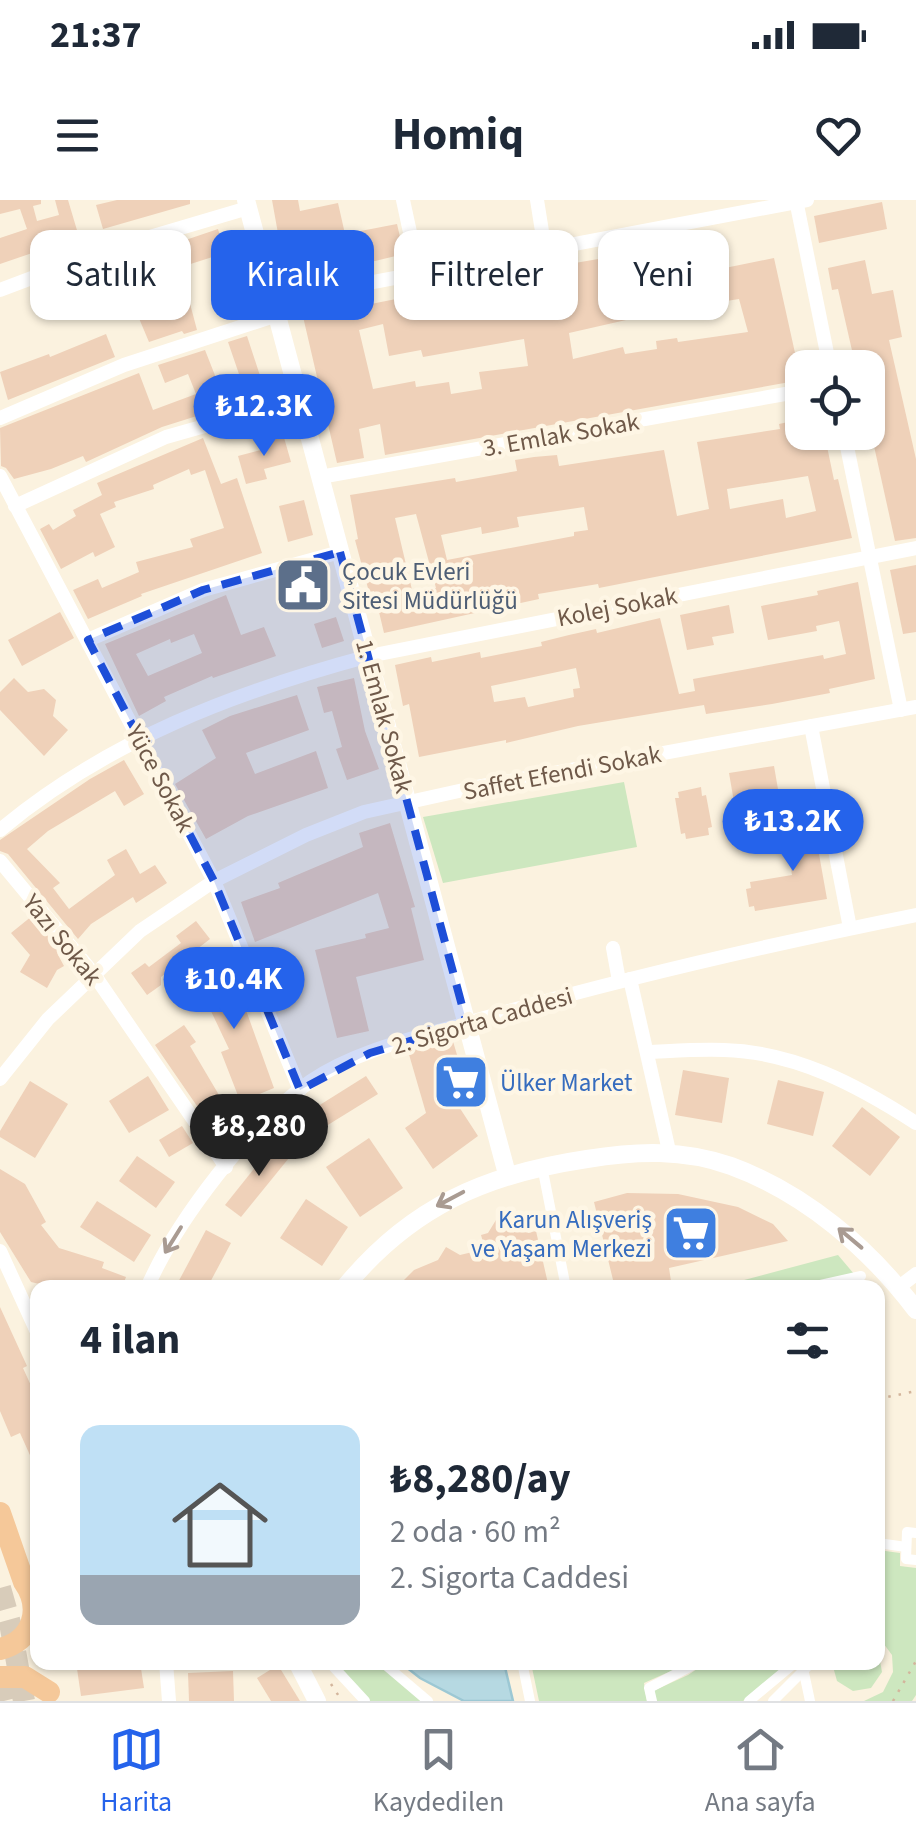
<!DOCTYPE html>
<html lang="tr">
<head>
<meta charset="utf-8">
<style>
  body { margin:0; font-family:"Source Sans 3",sans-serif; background:#f6f6f7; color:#1f2937; height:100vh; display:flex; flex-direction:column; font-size:38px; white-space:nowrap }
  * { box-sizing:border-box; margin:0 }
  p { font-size:32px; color:#747a83 }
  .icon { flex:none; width:55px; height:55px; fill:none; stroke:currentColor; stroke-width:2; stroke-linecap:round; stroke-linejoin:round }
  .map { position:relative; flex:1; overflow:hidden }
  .details { position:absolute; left:30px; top:1080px; width:855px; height:390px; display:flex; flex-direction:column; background:#fff; border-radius:20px; box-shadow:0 2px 8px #0004 }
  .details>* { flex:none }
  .top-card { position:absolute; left:30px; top:30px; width:858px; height:90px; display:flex; gap:20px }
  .tools { position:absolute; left:785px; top:150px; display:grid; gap:20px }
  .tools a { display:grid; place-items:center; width:100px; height:100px; border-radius:20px; background:#fff; box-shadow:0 2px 8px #0004; font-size:50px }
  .price { position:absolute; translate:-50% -85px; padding:0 22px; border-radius:35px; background:#2563eb; color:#fff; font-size:32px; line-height:65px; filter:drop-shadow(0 2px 5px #0008) }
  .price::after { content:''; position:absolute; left:50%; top:60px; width:30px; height:22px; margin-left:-15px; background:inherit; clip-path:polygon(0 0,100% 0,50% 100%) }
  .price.selected { background:#222; color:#fff }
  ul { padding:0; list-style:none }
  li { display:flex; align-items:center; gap:30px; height:250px; padding:0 50px }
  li+li { border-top:2px solid #e0e1e3 }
  li span { display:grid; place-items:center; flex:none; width:280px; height:200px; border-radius:20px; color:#555 }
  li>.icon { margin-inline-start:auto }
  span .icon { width:120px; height:120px; fill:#fffc; stroke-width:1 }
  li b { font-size:42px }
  h2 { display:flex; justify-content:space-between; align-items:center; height:120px; padding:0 50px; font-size:42px }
  .chip { padding:0 35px; border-radius:20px; background:#fff; box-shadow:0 2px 8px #0004; font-size:35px; line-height:90px }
  .chip.selected { background:#2563eb; color:#fff }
  .status { display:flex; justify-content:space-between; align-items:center; height:70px; padding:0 50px; background:#fff; direction:ltr }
  .status svg { height:28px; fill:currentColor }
  header { display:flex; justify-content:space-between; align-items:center; height:130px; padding:0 50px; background:#fff; font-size:45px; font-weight:700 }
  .tabs { display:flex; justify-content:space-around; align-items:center; height:140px; border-top:2px solid #e0e1e3; background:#fff; font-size:28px; color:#747a83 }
  .tabs a { display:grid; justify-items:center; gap:5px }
  .tabs .selected { color:#2563eb }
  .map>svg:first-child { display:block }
  .green { fill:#cde7bf }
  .water { fill:#b6d9e2; stroke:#9cc8d4; stroke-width:2.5 }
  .building { fill:#efd1b9; fill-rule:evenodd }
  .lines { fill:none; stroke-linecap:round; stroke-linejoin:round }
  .trunk-tunnel { stroke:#d8ccba; stroke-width:22; stroke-dasharray:22 11; stroke-linecap:butt }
  .path { stroke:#d3b59c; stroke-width:2.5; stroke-dasharray:2.5 8; stroke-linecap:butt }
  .pedestrian { stroke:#fff; stroke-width:10 }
  .minor { stroke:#fff; stroke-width:14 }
  .tertiary { stroke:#fff; stroke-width:18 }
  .secondary { stroke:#fff; stroke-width:18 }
  .trunk { stroke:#f5c899; stroke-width:22 }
  .oneway { stroke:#a99b92 }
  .marked { fill:#1d4ed8; fill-opacity:0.2; stroke:#1d4ed8; stroke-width:8; stroke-dasharray:20 12; stroke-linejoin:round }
  .labels { text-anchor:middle; stroke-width:9; stroke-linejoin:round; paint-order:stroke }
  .street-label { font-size:25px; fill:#6f5949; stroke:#fef6e5 }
  .service-label { font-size:25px; fill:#4e5e75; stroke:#fef6e5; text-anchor:start }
  .shop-label { font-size:25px; fill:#366cbe; stroke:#fef6e5; text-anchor:start }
</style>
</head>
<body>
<div class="status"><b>21:37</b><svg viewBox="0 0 49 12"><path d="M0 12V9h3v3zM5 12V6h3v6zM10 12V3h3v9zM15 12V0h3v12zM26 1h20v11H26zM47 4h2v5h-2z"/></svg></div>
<header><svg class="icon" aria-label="menu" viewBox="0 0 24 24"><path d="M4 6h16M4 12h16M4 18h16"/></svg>Homiq<svg class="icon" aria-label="heart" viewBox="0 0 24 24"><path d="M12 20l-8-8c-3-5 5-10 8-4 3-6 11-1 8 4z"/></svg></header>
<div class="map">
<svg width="916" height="1501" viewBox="0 0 916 1501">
  <rect width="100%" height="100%" fill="#fbf2df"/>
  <g class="green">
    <polygon points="624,582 637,647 443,683 423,617"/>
    <polygon points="838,1055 865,1087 714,1088"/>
    <polygon points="878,1350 900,1353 900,1366 916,1368 916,1495 912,1501 864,1501 883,1492 893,1472 892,1455 878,1436"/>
    <polygon points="878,1450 882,1472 871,1488 853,1491 837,1481 832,1463 878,1462"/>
    <polygon points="334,1463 378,1463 421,1501 368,1501"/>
    <polygon points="531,1463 689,1463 644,1483 647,1501 539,1501"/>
    <polygon points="706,1463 790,1463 743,1501 655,1501 653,1491 688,1475"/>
  </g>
  <polygon class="water" points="401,1463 504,1463 513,1501 464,1501 420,1478"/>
  <g class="building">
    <polygon points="0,0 41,0 41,4 33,6 37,21 59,15 55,0 68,0 79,37 0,64 0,38 27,29 20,9 0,14"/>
    <polygon points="117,0 190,0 190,4 103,29 96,5"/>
    <polygon points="272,0 298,0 300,11 338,3 345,34 397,24 404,54 292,81 283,39 279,39"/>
    <polygon points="882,2 887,29 819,43 814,16"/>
    <polygon points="218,29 225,53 153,76 154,79 132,86 130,82 42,116 32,90 109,60 112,65"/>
    <path d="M715 39 720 69 774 58 801 180 385 255 380 224 359 229 364 258 337 263 301 108 354 97 356 107 411 96V92L458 83ZM739 99 748 132 678 142 677 138 656 141 657 149 625 154 623 147 573 159 569 133 670 110ZM383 124 389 156 421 150 423 157 524 139 528 166 479 172 482 189 451 194 449 182 416 187 415 181 373 189 359 130Z"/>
    <polygon points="865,60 872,94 893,90 902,137 889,140 916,259 916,338 895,341 868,219 868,168 856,168 838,89 832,90 828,68"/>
    <polygon points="188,96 197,130 184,134 182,131 149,142 138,116"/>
    <polygon points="106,134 115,157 8,200 0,172 49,154 50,157"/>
    <polygon points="247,136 266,194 162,227 86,262 83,256 51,269 14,279 6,268 1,266 0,228 139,173 153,210 196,194 188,174 165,183 158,165 205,150 218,183 240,177 228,142"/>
    <path d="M802 219V232H824L834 280 838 279 852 338 599 388 598 384 538 394 539 399 384 433 374 391 369 392 355 340 358 339 350 295 455 278 456 282 517 271 515 260 534 257 557 255 559 266 664 250 677 316 709 309 697 242 780 229 779 224ZM808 276 816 311 786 318 783 299 730 309 727 289ZM584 307 588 330 574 332V336L447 360 441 335 481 327 482 334 519 327 517 317ZM416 314 436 388 413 394 395 318Z"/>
    <polygon points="283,234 291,262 264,269 267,279 246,284 238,256 265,249 262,240"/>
    <polygon points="203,238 221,284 237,278 262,353 141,394 142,396 88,419 73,390 98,379 102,388 139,372 136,362 193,347 190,339 224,328 205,270 191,275 189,269 153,285 154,289 114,302 116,307 100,314 115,347 95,357 93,352 61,369 40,329 49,324 53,330 76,316 73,310 102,295 97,283"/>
    <polygon points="304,300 313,335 288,342 279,306"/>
    <polygon points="916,365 916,432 903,434 890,370"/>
    <polygon points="322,368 330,393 286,407 277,380"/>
    <path d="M858 382 875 479 829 489 830 493 772 504 706 514 704 505 578 526 506 543V540L419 557 409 504 403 506 395 465 431 457 432 462 480 452 481 458 542 446 541 442 569 435 596 429 597 433 660 418 679 494 695 491 693 479 823 455 824 459 846 454 839 421 816 426 817 431 768 440 761 406 818 395 817 391ZM576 468 580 488 573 489 574 497 528 507 525 497 494 502 491 486Z"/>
    <path d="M226 395 241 435 264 427 276 456 213 478 212 476 164 497 166 501 139 516 105 444ZM194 434 202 453 148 476 136 454 170 439 171 443Z"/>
    <polygon points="729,405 734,433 712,437 714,445 687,450 680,415"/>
    <polygon points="60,412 74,438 22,466 8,440"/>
    <polygon points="336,417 344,441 322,448 314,424"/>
    <polygon points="14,478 28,492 44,489 56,500 53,516 68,530 44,556 0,510 0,492"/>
    <polygon points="354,478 365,531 379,569 347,580 336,549 342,547 332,511 324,513 317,487"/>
    <polygon points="297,495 309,530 246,553 255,574 316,551 328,588 248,616 206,639 175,584 216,558 202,530 230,516"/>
    <polygon points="124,560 144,594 124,606 115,591 48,631 27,649 60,683 53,688 69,709 115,675 107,660 126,649 140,674 155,665 167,683 136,703 133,697 91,724 78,739 8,654 0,651 0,640 90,579"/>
    <polygon points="774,566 779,595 734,602 729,573"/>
    <polygon points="701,587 702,596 706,595 712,627 708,628 709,635 686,639 685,633 681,634 675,598 679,598 678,592"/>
    <polygon points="808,620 809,627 814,626 827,699 755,711 754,706 749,707 746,689 751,688 750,682 792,675 785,632 791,631 789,624"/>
    <polygon points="390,623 415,707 411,708 424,760 356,777 369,831 337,838 315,750 366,738 365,734 389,728 378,693 255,742 241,702 280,688 278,683 363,647 359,633"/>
    <polygon points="32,716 62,753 58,755 64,766 57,770 47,788 20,772 30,755 11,733"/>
    <polygon points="196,721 210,739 161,777 161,785 147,795 131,773 145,763 149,767 181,743 176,736"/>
    <polygon points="218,755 247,813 274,888 252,897 256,905 244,911 221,852 229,849 190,767"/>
    <polygon points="184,825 196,842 190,846 232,917 229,919 235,927 219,938 155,845"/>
    <polygon points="452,838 466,885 448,890 478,936 433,969 405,928 426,913 408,851"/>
    <polygon points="683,870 729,878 722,923 675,915"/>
    <polygon points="148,876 169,910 129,933 109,901"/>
    <polygon points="366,876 378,894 310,936 299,918"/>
    <polygon points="778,880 824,892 813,936 767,924"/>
    <polygon points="30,881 68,904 35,958 0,937 0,931"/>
    <polygon points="862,907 900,937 870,976 832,946"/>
    <polygon points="182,926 193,943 169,957 159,940"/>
    <polygon points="369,938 403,988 360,1017 326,967"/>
    <polygon points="277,940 293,953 241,1017 225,1005"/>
    <polygon points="137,956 175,982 156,1008 119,981"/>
    <polygon points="0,969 25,984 46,1022 41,1025 59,1048 104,1062 102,1068 126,1077 122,1088 56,1088 31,1082 0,1032"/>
    <polygon points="627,993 678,994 738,1007 773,1024 788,1041 669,1068 671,1081 642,1088 615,1088 594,1002"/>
    <polygon points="306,999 348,1027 322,1066 280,1038"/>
    <polygon points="97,1001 151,1035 134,1062 80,1027"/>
    <polygon points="506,1018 518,1026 525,1024 528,1033 536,1031 549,1088 396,1088 414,1070 438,1060 446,1047 460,1055 485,1049 481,1035 488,1033 496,1020"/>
    <polygon points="206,1030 231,1043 207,1088 175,1088"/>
    <polygon points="0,1107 27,1166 23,1168 38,1201 38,1273 20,1233 11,1237 0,1211"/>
    <polygon points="76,1462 140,1462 144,1488 81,1496"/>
    <polygon points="278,1465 300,1501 271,1501 257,1478"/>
    <polygon points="233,1471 234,1501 189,1501 188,1473"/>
  </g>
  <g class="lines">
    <g class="trunk-tunnel">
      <polyline points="0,1388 10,1423 24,1501"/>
      <polyline points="0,1486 4,1501"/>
    </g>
    <g class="path">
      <polyline points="878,1199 916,1191"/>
      <polyline points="331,1484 342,1501"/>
      <polyline points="893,1501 916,1461"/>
    </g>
    <g class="pedestrian">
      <polyline points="542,966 566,1088"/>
      <polyline points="807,1088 861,1076"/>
      <polyline points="916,1333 907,1332 906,1359 916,1360"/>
      <polyline points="878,1343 906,1347"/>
      <polyline points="329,1462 365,1501"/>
      <polyline points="382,1462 428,1501"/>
      <polyline points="522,1462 530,1501"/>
      <polyline points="803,1468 810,1501"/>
      <polyline points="652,1501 649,1488 699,1462"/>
      <polyline points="749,1501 796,1462"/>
      <polyline points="773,1501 812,1462"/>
    </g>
    <g class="minor">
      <polyline points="403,0 419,74"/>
      <polyline points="537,0 545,50"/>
      <polyline points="796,0 830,168"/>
      <polyline points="0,90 106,50 248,8"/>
      <polyline points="273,101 807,0"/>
      <polyline points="0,218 124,165 277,115"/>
      <polyline points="844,232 901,510"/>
      <polyline points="0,276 214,681 300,890"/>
      <polyline points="320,277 802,191"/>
      <polyline points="15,306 166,237 300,199"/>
      <polyline points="88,440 203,390 340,352"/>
      <polyline points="811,526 850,728"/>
      <path d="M0 630C108 540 235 492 369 456L916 348"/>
      <polyline points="0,661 93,773 226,967"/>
      <polyline points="613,748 619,781"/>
      <polyline points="630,779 669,951"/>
      <path d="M647 852C672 851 698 849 724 850 795 852 857 885 916 923"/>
      <polyline points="0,879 48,819 140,731 214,681 306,635 364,612 477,587 916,507"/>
      <polyline points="0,1051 38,1134"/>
      <polyline points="899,1087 916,1074"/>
      <path d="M147 1088C176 1021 251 923 311 881 358 849 420 837 474 821 619 779 767 745 916 715"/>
      <polyline points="166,1462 169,1501"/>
    </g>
    <polyline class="tertiary" points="246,0 507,974"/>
    <g class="secondary">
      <path d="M344 1088C410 1007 486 974 587 959 637 951 683 949 731 966 805 993 869 1048 916 1110"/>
      <polyline points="297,1462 317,1501"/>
    </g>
    <g class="trunk">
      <path d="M0 1313 24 1382C43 1409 33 1441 0 1449"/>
      <polyline points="0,1477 25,1477 49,1492"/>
    </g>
  </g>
  <defs><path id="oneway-shaft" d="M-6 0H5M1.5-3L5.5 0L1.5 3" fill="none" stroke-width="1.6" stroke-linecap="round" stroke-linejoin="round" transform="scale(2.5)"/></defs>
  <g class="oneway">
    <use href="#oneway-shaft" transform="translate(450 999) rotate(152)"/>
    <use href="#oneway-shaft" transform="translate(850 1038) rotate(-140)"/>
    <use href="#oneway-shaft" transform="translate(173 1040) rotate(122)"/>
  </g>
  <path class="marked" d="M340 352 467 824 370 853 300 890 214 681 88 440 203 390Z"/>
  <defs>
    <g id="civic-square" transform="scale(2.875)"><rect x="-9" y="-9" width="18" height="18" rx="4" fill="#5c6f8a" stroke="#fef6e5"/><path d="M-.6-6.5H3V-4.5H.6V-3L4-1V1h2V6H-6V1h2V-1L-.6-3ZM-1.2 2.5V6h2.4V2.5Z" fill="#fff"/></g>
    <g id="supermarket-square" transform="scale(2.875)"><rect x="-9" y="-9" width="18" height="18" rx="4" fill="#3f7fe0" stroke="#fef6e5"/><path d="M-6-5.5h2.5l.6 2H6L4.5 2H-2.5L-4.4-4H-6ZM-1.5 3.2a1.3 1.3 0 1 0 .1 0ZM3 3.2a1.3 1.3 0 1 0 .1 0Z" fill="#fff"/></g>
  </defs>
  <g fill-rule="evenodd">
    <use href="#civic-square" x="303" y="385"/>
    <use href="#supermarket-square" x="461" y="882"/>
    <use href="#supermarket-square" x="691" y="1033"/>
  </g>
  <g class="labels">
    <g class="street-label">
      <text transform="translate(561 234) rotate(-10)" y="9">3. Emlak Sokak</text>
      <text transform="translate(617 406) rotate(-11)" y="9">Kolej Sokak</text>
      <text transform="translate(385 516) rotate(75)" y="9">1. Emlak Sokak</text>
      <text transform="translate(562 572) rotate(-11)" y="9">Saffet Efendi Sokak</text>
      <text transform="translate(161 578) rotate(62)" y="9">Yüce Sokak</text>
      <text transform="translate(63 739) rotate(51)" y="9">Yazı Sokak</text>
      <text transform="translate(482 820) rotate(-16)" y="9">2. Sigorta Caddesi</text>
    </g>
    <g class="service-label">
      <text x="342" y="380">Çocuk Evleri<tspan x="342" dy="29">Sitesi Müdürlüğü</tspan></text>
    </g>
    <g class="shop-label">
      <text x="500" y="891">Ülker Market</text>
      <text x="652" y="1028" text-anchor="end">Karun Alışveriş<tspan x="652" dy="29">ve Yaşam Merkezi</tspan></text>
    </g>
  </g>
</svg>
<div class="tools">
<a><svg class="icon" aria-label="locate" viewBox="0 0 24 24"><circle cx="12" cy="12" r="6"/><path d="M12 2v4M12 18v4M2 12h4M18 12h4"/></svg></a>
</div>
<b class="price" style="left:264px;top:259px">₺12.3K</b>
<b class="price" style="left:793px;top:674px">₺13.2K</b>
<b class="price" style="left:234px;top:832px">₺10.4K</b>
<b class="price selected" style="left:259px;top:979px">₺8,280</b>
<div class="top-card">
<a class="chip">Satılık</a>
<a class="chip selected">Kiralık</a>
<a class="chip">Filtreler</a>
<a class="chip">Yeni</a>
</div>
<section class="details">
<h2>4 ilan<svg class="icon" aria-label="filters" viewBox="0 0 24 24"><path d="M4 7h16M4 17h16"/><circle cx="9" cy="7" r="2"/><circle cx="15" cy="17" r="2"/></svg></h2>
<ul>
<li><span style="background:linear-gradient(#bfe0f5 75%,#9aa5b1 0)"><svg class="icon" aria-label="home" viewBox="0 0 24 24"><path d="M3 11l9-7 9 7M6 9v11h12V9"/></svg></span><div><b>₺8,280/ay</b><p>2 oda · 60 m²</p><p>2. Sigorta Caddesi</p></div></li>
</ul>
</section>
</div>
<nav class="tabs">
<a class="selected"><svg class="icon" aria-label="map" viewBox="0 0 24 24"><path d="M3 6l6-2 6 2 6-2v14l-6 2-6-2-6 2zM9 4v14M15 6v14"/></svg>Harita</a>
<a><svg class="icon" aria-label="saved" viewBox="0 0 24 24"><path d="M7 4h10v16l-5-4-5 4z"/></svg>Kaydedilen</a>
<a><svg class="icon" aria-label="home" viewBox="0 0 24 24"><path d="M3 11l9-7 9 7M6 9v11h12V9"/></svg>Ana sayfa</a>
</nav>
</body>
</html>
